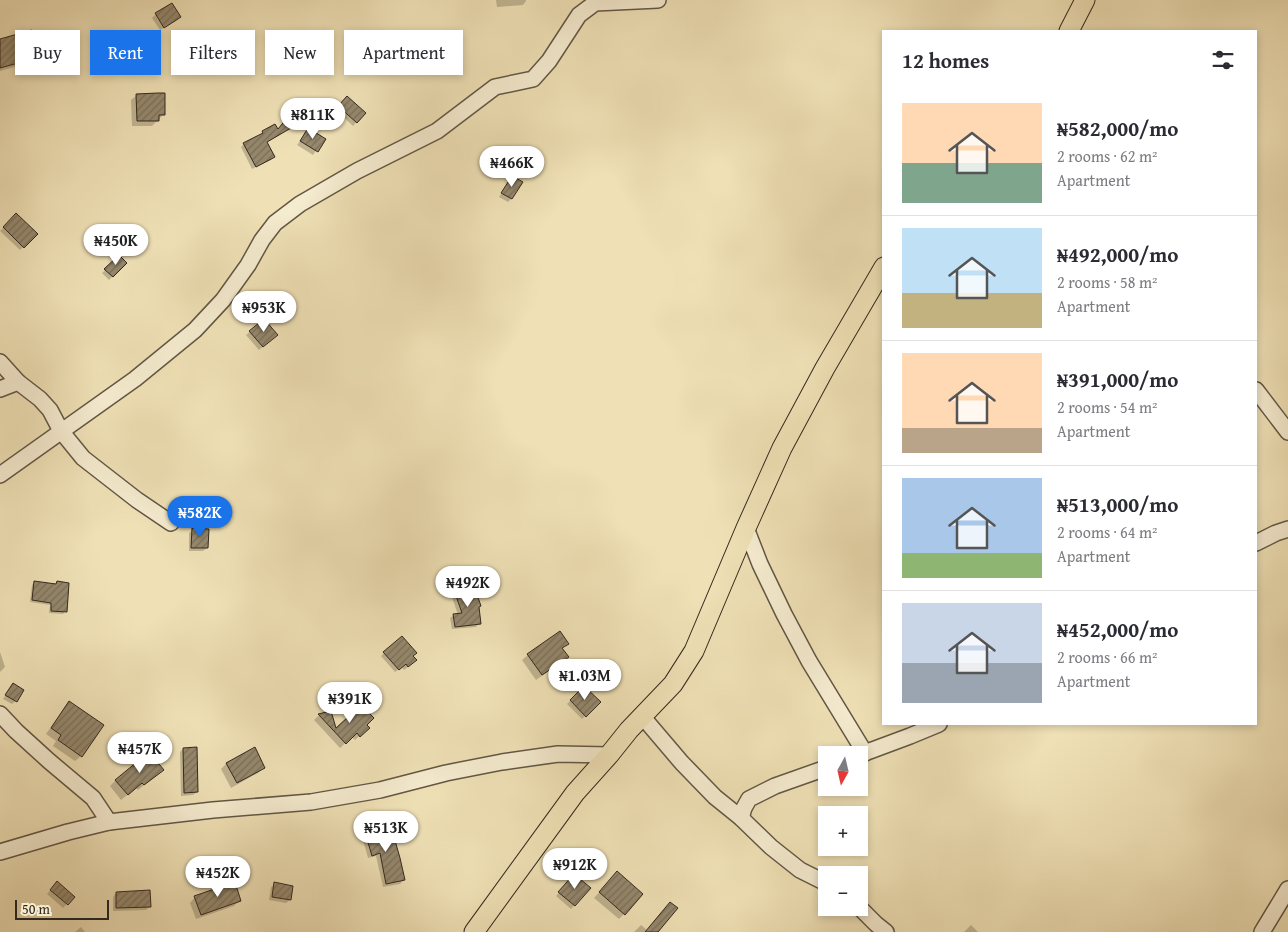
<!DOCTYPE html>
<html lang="en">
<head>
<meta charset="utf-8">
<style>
  body { margin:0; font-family:"Gentium Book Plus",serif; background:#f7f7f7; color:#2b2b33; height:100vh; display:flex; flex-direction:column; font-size:19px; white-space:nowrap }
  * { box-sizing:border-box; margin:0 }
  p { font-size:16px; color:#7c7c81 }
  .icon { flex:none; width:28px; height:28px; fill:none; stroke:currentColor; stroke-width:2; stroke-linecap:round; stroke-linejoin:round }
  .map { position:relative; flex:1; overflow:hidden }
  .side { position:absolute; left:882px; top:30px; width:375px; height:695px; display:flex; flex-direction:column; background:#fff; border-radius:0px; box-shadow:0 2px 8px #0003 }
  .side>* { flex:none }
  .top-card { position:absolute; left:15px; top:30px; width:475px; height:45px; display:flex; gap:10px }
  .needle { width:32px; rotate:188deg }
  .fabs { position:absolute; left:818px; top:746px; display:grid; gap:10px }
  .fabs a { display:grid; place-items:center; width:50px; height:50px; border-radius:0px; background:#fff; box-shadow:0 2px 8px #0003; font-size:25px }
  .scale { position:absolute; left:15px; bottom:12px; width:94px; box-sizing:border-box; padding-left:5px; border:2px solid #33291e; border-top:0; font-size:14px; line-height:18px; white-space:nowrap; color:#33291e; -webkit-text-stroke:4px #f5ebcf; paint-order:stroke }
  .price { position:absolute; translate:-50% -42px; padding:0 11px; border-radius:18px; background:#fff; color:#222; font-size:16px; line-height:32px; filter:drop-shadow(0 1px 2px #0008) }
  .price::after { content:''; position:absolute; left:50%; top:30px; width:15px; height:11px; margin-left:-8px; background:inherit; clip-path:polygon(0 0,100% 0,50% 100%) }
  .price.current { background:#1a73e8; color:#fff }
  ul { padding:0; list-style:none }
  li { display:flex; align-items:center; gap:15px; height:125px; padding:0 20px }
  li+li { border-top:1px solid #e1e1e2 }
  li span { display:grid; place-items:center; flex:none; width:140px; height:100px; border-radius:0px; color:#555 }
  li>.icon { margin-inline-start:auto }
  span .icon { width:60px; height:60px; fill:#fffc; stroke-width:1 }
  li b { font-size:21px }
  h2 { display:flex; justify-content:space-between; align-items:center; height:60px; padding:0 20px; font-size:21px }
  .tag { padding:0 18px; border-radius:0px; background:#fff; box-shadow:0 2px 8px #0003; font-size:18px; line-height:45px }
  .tag.current { background:#1a73e8; color:#fff }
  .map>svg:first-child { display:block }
  .shadow { fill:#0003 }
  .building { fill:url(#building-hatch); stroke:#33291e }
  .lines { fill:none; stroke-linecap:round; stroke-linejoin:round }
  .minor-casing { stroke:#625744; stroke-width:18 }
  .major-casing { stroke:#33291e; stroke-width:21 }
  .minor { stroke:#f5ebcf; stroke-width:15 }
  .major { stroke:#efe0b5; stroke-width:19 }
</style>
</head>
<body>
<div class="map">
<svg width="1288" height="932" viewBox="0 0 1288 932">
  <defs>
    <pattern id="building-hatch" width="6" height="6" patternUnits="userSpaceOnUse" patternTransform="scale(1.25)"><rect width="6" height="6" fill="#95886d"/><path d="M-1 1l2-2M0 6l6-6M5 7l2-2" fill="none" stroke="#7a6f59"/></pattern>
  </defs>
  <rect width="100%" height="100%" fill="#efe0b5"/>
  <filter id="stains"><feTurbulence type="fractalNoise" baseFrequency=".004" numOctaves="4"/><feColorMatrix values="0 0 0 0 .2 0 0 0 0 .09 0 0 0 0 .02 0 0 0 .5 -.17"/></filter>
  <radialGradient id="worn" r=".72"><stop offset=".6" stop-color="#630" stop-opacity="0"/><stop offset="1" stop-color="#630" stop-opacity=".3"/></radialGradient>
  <g class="shadow">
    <polygon points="496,0 526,0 526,1 523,5 497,7"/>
    <polygon points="172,4 179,17 176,21 160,30 152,18 156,14"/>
    <polygon points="0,40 39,56 33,62 0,71"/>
    <polygon points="137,95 164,114 152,126 132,126 131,100"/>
    <polygon points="347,98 364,114 353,126 336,110"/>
    <polygon points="298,124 266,143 274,157 271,160 252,169 241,147 244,144 260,136 263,132 278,130"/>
    <polygon points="308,130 324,139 313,155 297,145"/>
    <polygon points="512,177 511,199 508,202 499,197 509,181"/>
    <polygon points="16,215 36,234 20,250 0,231"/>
    <polygon points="119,257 125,263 109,280 102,273"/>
    <polygon points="264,321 273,338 259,350 246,335"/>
    <polygon points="193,530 207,548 203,551 189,551 189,533"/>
    <polygon points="34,583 55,585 57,583 65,611 63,614 49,613 50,605 30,602 32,585"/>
    <polygon points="473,588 479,623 476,627 452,629 450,618 454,615 458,615 452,597 455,594"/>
    <polygon points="567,644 561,649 567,657 562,662 536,680 522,660 528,655"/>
    <polygon points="0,652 5,667 0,672"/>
    <polygon points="384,653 412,657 412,664 404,670 402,667 395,672 381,656"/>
    <polygon points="13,684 16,701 12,704 3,699"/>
    <polygon points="584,687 599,702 582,719 567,704"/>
    <polygon points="70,703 81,756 75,761 53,746 56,741 46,734 64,708"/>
    <polygon points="330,712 335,730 366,725 368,728 355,740 352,737 340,748 314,720 318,716"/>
    <polygon points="183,749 197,792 193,795 181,796 180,752"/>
    <polygon points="226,764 264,767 258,773 231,788 221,769"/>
    <polygon points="157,775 138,790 136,788 121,800 110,786 116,780"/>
    <polygon points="364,830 404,880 400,884 383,887 376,856 368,858 361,833"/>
    <polygon points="575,876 589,889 571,909 556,896"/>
    <polygon points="612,878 624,914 619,919 594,898"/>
    <polygon points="275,884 290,900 286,903 269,900 271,887"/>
    <polygon points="54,886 73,897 63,908 47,894"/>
    <polygon points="116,893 150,906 146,910 113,911 113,897"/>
    <polygon points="195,897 240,900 234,906 196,919 190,903"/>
    <polygon points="641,925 647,930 657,932 634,932"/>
    <polygon points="971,925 978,932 964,932"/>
    <polygon points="81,927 85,932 75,932"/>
  </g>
  <g class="building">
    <polygon points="172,3 181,17 164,28 155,13"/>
    <polygon points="32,30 40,57 0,68 0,39"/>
    <polygon points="158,93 165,93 165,115 159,115 159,121 137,121 136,94"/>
    <polygon points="347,96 366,113 357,123 338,106"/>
    <polygon points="292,112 303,121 267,142 275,157 256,167 243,143 263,133 262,131 275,124 278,129"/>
    <polygon points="308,128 326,139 318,152 300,141"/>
    <polygon points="512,176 523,182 512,199 501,193"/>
    <polygon points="16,213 38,234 24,248 3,227"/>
    <polygon points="119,255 127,263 113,277 104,269"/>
    <polygon points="264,319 278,335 263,347 249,331"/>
    <polygon points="192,528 209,529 208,548 191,548"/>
    <polygon points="34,581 56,584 57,581 69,583 67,612 51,611 51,603 32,600"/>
    <polygon points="474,586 481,606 479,607 481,624 455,627 453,614 462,613 455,593"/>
    <polygon points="560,631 569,644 562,648 569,657 542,675 527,654"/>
    <polygon points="402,636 417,653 413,656 417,660 408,667 406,664 399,670 383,652"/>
    <polygon points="13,683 24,690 17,702 5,695"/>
    <polygon points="584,686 601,702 586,717 570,700"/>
    <polygon points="69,701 104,725 82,757 58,740 61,735 51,728"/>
    <polygon points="361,705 374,718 367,725 370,728 360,737 357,733 346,744 318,714 331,711 336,728"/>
    <polygon points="197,747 198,792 184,793 183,748"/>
    <polygon points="255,747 265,768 237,783 226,763"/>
    <polygon points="149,752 164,770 144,785 142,783 128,795 115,780"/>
    <polygon points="384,823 389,838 394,837 400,858 405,880 386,884 380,853 372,856 364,829"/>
    <polygon points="617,871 643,894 625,915 599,892"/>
    <polygon points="574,874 591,888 575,906 558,892"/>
    <polygon points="57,881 75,897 68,905 50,890"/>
    <polygon points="235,882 241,901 201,915 194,896"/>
    <polygon points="274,882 293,886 291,900 272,897"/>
    <polygon points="150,890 151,907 116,908 116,892"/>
    <polygon points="670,902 678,908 658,932 645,932"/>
  </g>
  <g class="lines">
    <g class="minor-casing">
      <g id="minor">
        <polyline points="0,362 18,382 40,399 50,410 61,431 83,458 137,500 171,523"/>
        <polyline points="0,389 18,382"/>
        <polyline points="1256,390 1288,432"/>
        <polyline points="0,475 135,379 195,330 223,300 248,265 262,240 275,223 300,204 357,171 437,131 495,87 533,79 549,61 579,15 595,3 658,0"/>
        <polyline points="746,528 760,564 784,614 809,661 865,753"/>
        <polyline points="1256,543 1276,533 1288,529"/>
        <polyline points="0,714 16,731 49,761 93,798 109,822"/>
        <polyline points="642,716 682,763 715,797 741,818 771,847 800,870 826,883"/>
        <polyline points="859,755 910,736 939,724"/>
        <polyline points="741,818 744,808 749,799 775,786 826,768"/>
        <polyline points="0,852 68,832 109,822 213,810 311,802 380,790 446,773 502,762 558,754 609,755"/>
        <polyline points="859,907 876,924 886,932"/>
        <polyline points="1262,932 1288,889"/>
      </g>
    </g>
    <g class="major-casing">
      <g id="major">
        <polyline points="1069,31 1085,0"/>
        <polyline points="474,932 575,793 609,755 629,730 673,684 694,651 746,528 782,448 825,368 884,267"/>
      </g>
    </g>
    <use href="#minor" class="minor"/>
    <use href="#major" class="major"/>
  </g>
  <rect width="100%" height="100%" filter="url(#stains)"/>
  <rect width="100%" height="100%" fill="url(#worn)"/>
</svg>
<div class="fabs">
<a><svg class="needle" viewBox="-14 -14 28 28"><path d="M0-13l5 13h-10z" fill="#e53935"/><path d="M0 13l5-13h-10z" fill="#7c7c81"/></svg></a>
<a>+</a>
<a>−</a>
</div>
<div class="scale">50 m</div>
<b class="price" style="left:313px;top:140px">₦811K</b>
<b class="price" style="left:512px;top:188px">₦466K</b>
<b class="price" style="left:116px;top:266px">₦450K</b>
<b class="price" style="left:264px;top:333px">₦953K</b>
<b class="price current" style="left:200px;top:538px">₦582K</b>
<b class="price" style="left:468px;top:608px">₦492K</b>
<b class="price" style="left:585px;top:701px">₦1.03M</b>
<b class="price" style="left:350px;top:724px">₦391K</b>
<b class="price" style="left:140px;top:774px">₦457K</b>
<b class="price" style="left:386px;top:853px">₦513K</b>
<b class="price" style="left:575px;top:890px">₦912K</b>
<b class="price" style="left:218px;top:898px">₦452K</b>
<div class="top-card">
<a class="tag">Buy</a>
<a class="tag current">Rent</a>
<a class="tag">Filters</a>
<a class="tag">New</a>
<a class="tag">Apartment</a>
</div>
<section class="side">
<h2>12 homes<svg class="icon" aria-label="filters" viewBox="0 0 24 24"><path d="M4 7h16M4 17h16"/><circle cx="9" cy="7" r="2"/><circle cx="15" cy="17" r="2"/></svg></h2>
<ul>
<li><span style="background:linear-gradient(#ffd9b3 60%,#7fa58c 0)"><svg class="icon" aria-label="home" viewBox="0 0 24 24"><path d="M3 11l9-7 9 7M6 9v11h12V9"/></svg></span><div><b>₦582,000/mo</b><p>2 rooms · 62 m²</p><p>Apartment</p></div></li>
<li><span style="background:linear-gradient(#bfe0f5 65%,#c2b280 0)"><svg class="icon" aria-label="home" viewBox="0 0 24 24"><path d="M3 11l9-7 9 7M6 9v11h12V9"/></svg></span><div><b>₦492,000/mo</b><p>2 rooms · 58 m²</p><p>Apartment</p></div></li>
<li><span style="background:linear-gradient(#ffd9b3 75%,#b9a48a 0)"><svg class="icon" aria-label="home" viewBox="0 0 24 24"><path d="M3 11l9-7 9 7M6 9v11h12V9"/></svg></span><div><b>₦391,000/mo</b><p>2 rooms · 54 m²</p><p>Apartment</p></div></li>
<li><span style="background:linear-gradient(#a9c7e8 75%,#8fb573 0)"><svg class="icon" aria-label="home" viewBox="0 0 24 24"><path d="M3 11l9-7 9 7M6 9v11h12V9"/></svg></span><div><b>₦513,000/mo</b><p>2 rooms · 64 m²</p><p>Apartment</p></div></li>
<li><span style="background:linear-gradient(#c9d6e8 60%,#9aa5b1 0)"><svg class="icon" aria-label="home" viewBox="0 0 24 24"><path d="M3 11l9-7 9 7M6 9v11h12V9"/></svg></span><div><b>₦452,000/mo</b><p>2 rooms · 66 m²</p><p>Apartment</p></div></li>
</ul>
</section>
</div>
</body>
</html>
